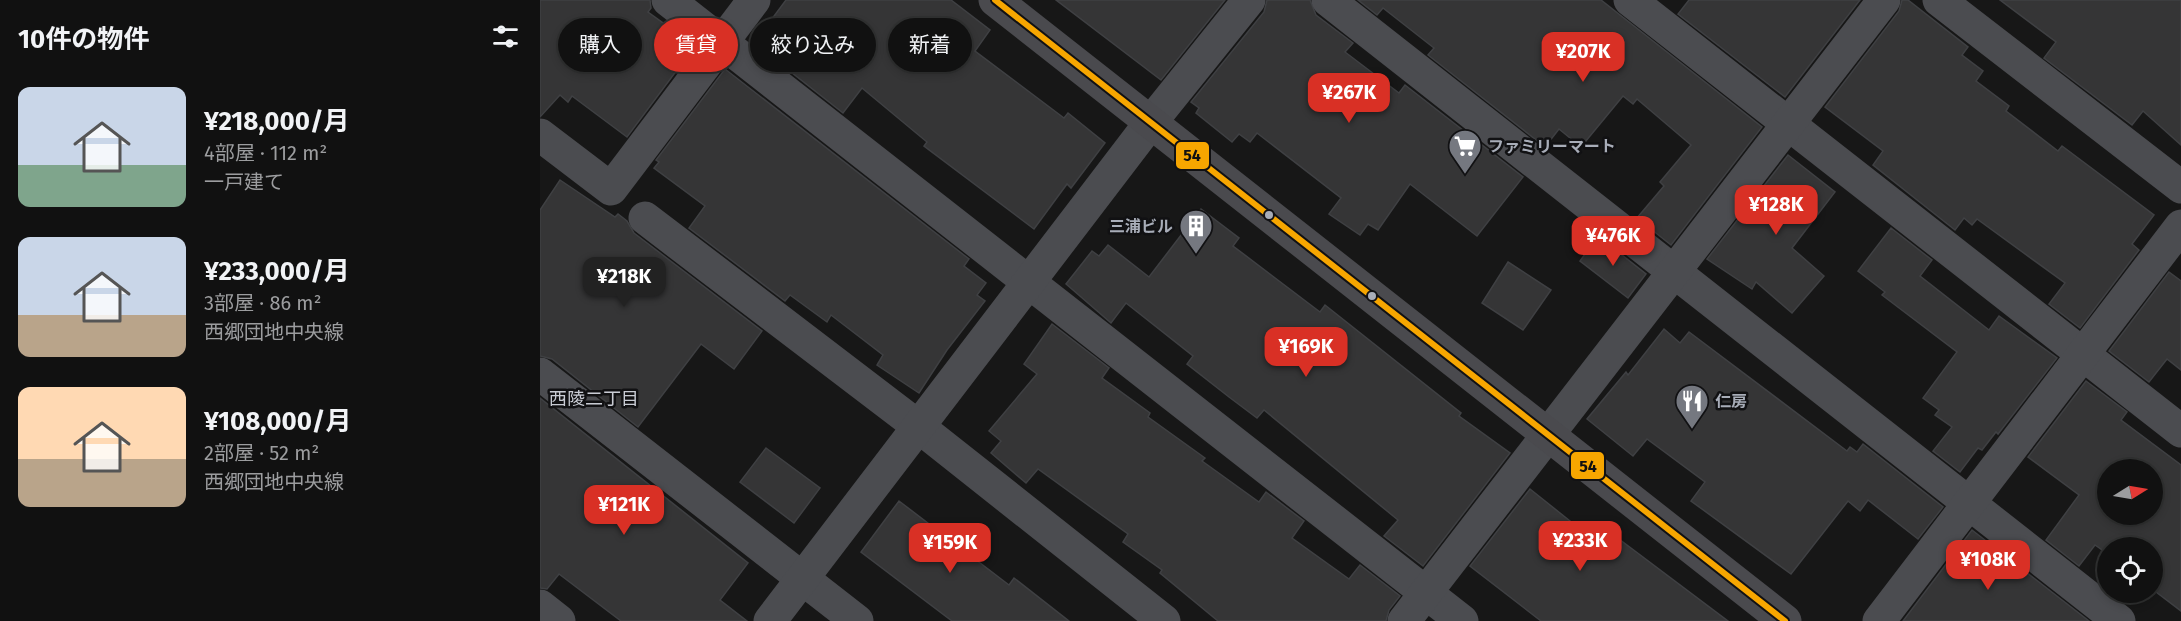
<!DOCTYPE html>
<html lang="ja">
<head>
<meta charset="utf-8">
<style>
  body { margin:0; font-family:"Fira Sans","Noto Sans JP",sans-serif; background:#1e1f1f; color:#f1f3f6; height:100vh; display:flex; flex-direction:column; font-size:22px; white-space:nowrap }
  * { box-sizing:border-box; margin:0 }
  p { font-size:20px; color:#9c9d9f }
  .icon { flex:none; width:33px; height:33px; fill:none; stroke:currentColor; stroke-width:2; stroke-linecap:round; stroke-linejoin:round }
  .map { position:relative; flex:1; overflow:hidden }
  .drawer { display:flex; flex-direction:column; background:#111; width:540px }
  .drawer>* { flex:none }
  .banner { position:absolute; left:18px; top:18px; width:570px; height:54px; display:flex; gap:12px }
  .needle { width:39px; rotate:79deg }
  .fabs { position:absolute; left:1557px; top:459px; display:grid; gap:12px }
  .fabs a { display:grid; place-items:center; width:66px; height:66px; border-radius:50%; background:#111; box-shadow:0 3px 9px #0003,0 0 0 2px #303131; font-size:30px }
  .price { position:absolute; translate:-50% -51px; padding:0 14px; border-radius:12px; background:#d93025; color:#fff; font-size:20px; line-height:39px; filter:drop-shadow(0 2px 3px #0008) }
  .price::after { content:''; position:absolute; left:50%; top:36px; width:18px; height:14px; margin-left:-9px; background:inherit; clip-path:polygon(0 0,100% 0,50% 100%) }
  .price.selected { background:#222; color:#fff }
  ul { padding:0; list-style:none }
  li { display:flex; align-items:center; gap:18px; height:150px; padding:0 18px }
  li span { display:grid; place-items:center; flex:none; width:168px; height:120px; border-radius:12px; color:#555 }
  li>.icon { margin-inline-start:auto }
  span .icon { width:72px; height:72px; fill:#fffc; stroke-width:1 }
  li b { font-size:26px }
  h2 { display:flex; justify-content:space-between; align-items:center; height:72px; padding:0 18px; font-size:26px }
  .tag { padding:0 21px; border-radius:27px; background:#111; box-shadow:0 3px 9px #0003,0 0 0 2px #303131; font-size:21px; line-height:54px }
  .tag.selected { background:#d93025; color:#fff }
  main { display:flex; flex:1; min-height:0 }
  .map>svg:first-child { display:block }
  .building { fill:#353536; stroke:#3f4043; stroke-width:1.5; fill-rule:evenodd }
  .lines { fill:none; stroke-linecap:round; stroke-linejoin:round }
  .street { stroke:#4b4c50; stroke-width:33 }
  .secondary { stroke:#4a4a4e; stroke-width:33 }
  .bus-1-casing { stroke:#111113; stroke-width:10 }
  .bus-1 { stroke:#f7a600; stroke-width:6 }
  .bus-dot { fill:#a8adb8; stroke:#111113; stroke-width:2 }
  .labels { text-anchor:middle; stroke-width:5; stroke-linejoin:round; paint-order:stroke }
  .poi-label { font-size:16px; font-weight:bold; fill:#a8adb8; stroke:#111113; text-anchor:start }
  .neighbourhood-label { font-size:18px; fill:#c9ccd4; stroke:#111113 }
  .line-badge { stroke:#111113; stroke-width:2 }
  .pale-badge-label { font-size:16px; text-anchor:middle; font-weight:bold; fill:#111 }
</style>
</head>
<body>
<main>
<section class="drawer">
<h2>10件の物件<svg class="icon" aria-label="filters" viewBox="0 0 24 24"><path d="M4 7h16M4 17h16"/><circle cx="9" cy="7" r="2"/><circle cx="15" cy="17" r="2"/></svg></h2>
<ul>
<li><span style="background:linear-gradient(#c9d6e8 65%,#7fa58c 0)"><svg class="icon" aria-label="home" viewBox="0 0 24 24"><path d="M3 11l9-7 9 7M6 9v11h12V9"/></svg></span><div><b>¥218,000/月</b><p>4部屋 · 112 m²</p><p>一戸建て</p></div></li>
<li><span style="background:linear-gradient(#c9d6e8 65%,#b9a48a 0)"><svg class="icon" aria-label="home" viewBox="0 0 24 24"><path d="M3 11l9-7 9 7M6 9v11h12V9"/></svg></span><div><b>¥233,000/月</b><p>3部屋 · 86 m²</p><p>西郷団地中央線</p></div></li>
<li><span style="background:linear-gradient(#ffd9b3 60%,#b9a48a 0)"><svg class="icon" aria-label="home" viewBox="0 0 24 24"><path d="M3 11l9-7 9 7M6 9v11h12V9"/></svg></span><div><b>¥108,000/月</b><p>2部屋 · 52 m²</p><p>西郷団地中央線</p></div></li>
</ul>
</section>
<div class="map">
<svg width="1641" height="621" viewBox="0 0 1641 621">
  <rect width="100%" height="100%" fill="#171717"/>
  <g class="building">
    <polygon points="0,0 110,0 111,8 108,12 155,46 87,137 32,96 28,102 20,95 0,117"/>
    <polygon points="246,0 411,0 450,30 435,51 524,118 528,113 565,143 531,188 527,184 494,229 384,146 387,142 322,88 303,113 214,43"/>
    <polygon points="516,0 685,0 621,80"/>
    <polygon points="727,0 770,0 776,15 813,43 805,52 859,93 865,85 983,177 937,236 870,184 838,230 828,224 820,235 789,214 801,198 717,133 710,142 699,134 692,142 656,113 659,108 651,102 724,12"/>
    <polygon points="818,0 1061,0 1222,127 1131,245 1097,218 1124,186 1120,182 1151,145 1097,99 1093,104 1083,96 1041,147 1019,129 1005,147 888,55 894,48 843,8 837,15"/>
    <polygon points="1149,0 1320,0 1245,97 1138,14"/>
    <polygon points="1362,0 1368,0 1428,47 1422,55 1443,71 1436,81 1469,106 1466,111 1518,151 1522,146 1614,215 1592,244 1599,250 1540,328 1509,304 1525,283 1437,219 1432,225 1424,218 1415,230 1333,165 1343,151 1285,107 1359,11"/>
    <polygon points="1460,0 1641,0 1641,145 1603,111 1592,125 1504,58 1516,42"/>
    <polygon points="185,69 429,259 424,266 446,283 437,295 445,301 407,350 379,393 337,365 343,355 291,315 287,322 250,295 245,301 149,228 165,206 114,168 119,162 116,160"/>
    <polygon points="1248,155 1295,192 1252,248 1284,276 1252,313 1216,282 1212,289 1167,259"/>
    <polygon points="20,180 75,217 78,214 87,221 94,233 222,331 194,369 161,344 98,427 12,359 0,356 0,210"/>
    <polygon points="661,209 699,238 693,246 780,312 785,305 921,413 919,416 970,453 883,566 844,536 858,520 724,410 717,418 689,397 647,364 653,356 586,303 571,323 526,284 552,251 559,256 568,245 609,277"/>
    <polygon points="1351,228 1392,260 1380,276 1449,330 1459,316 1517,358 1458,434 1456,432 1442,450 1438,448 1420,472 1393,451 1412,427 1395,415 1399,410 1383,398 1417,352 1342,295 1345,292 1318,271"/>
    <polygon points="1058,236 1106,274 1088,298 1040,261"/>
    <polygon points="968,262 1011,290 983,330 942,303"/>
    <polygon points="1629,272 1641,281 1641,370 1627,359 1609,382 1569,351"/>
    <polygon points="512,324 569,368 562,378 610,413 608,417 665,458 662,461 719,502 726,492 764,521 752,538 809,579 820,565 860,596 849,610 846,621 678,621 620,573 622,570 583,542 588,534 498,469 486,483 451,453 461,441 449,431 497,374 484,364"/>
    <polygon points="1124,329 1140,343 1149,332 1307,451 1310,447 1317,452 1323,444 1403,507 1378,539 1328,500 1320,511 1308,501 1251,574 1151,501 1165,482 1107,439 1093,456 1047,419 1086,372 1088,375"/>
    <path d="M1546 381 1587 412 1581 420 1641 465V611L1612 589V548H1568V554L1555 545 1539 566 1506 540 1539 495 1488 457ZM1568 470H1612V514H1568Z"/>
    <polygon points="0,398 208,563 180,600 207,621 81,621 19,574 7,589 0,588"/>
    <polygon points="226,448 280,488 254,523 200,482"/>
    <polygon points="990,489 1050,537 1059,524 1188,621 1001,621 930,566"/>
    <polygon points="359,501 469,585 474,578 529,621 412,621 321,552"/>
    <polygon points="1432,530 1549,621 1363,621"/>
  </g>
  <g class="lines">
    <g class="street">
      <polyline points="128,0 922,621"/>
      <polyline points="788,0 1579,621"/>
      <polyline points="1090,0 1641,431"/>
      <polyline points="1399,0 1641,187"/>
      <polyline points="0,135 71,189 214,0"/>
      <polyline points="105,218 379,427 624,621"/>
      <polyline points="0,374 317,621"/>
      <polyline points="0,606 19,621"/>
      <polyline points="230,621 611,122 709,0"/>
      <polyline points="864,621 1344,0"/>
      <polyline points="1339,621 1641,226"/>
    </g>
    <polyline class="secondary" points="455,0 1245,621"/>
    <g class="bus-1-casing">
      <polyline id="bus-1" points="455,0 1245,621"/>
    </g>
    <use href="#bus-1" class="bus-1"/>
  </g>
  <defs>
    <g id="supermarket-pin" transform="scale(1.725)"><path d="M0 17L-7.5 6A9.5 9.5 0 1 1 7.5 6Z" fill="#757880" stroke="#111113"/><path d="M-6-5.5h2.5l.6 2H6L4.5 2H-2.5L-4.4-4H-6ZM-1.5 3.2a1.3 1.3 0 1 0 .1 0ZM3 3.2a1.3 1.3 0 1 0 .1 0Z" fill="#fff"/></g>
    <g id="building-pin" transform="scale(1.725)"><path d="M0 17L-7.5 6A9.5 9.5 0 1 1 7.5 6Z" fill="#757880" stroke="#111113"/><path d="M-4-6H4V6H1V3H-1V6H-4ZM-2.5-4.3h1.7v1.8h-1.7ZM.8-4.3h1.7v1.8H.8ZM-2.5-1h1.7V.8h-1.7ZM.8-1h1.7V.8H.8Z" fill="#fff"/></g>
    <g id="restaurant-pin" transform="scale(1.725)"><path d="M0 17L-7.5 6A9.5 9.5 0 1 1 7.5 6Z" fill="#757880" stroke="#111113"/><path d="M-5-6h1v4h1v-4h1v4h1v-4h1v5L-1.5 .5V6h-2V.5L-5-1ZM5-6V6H3V1.5H1.5Q1.5-4 5-6Z" fill="#fff"/></g>
  </defs>
  <g fill-rule="evenodd">
    <use href="#supermarket-pin" x="925" y="146"/>
    <use href="#building-pin" x="656" y="226"/>
    <use href="#restaurant-pin" x="1152" y="401"/>
  </g>
  <g class="bus-dot">
    <circle cx="729" cy="215" r="5"/>
    <circle cx="832" cy="296" r="5"/>
  </g>
  <g class="labels">
    <g class="poi-label">
      <text x="948" y="152">ファミリーマート</text>
      <text x="633" y="232" text-anchor="end">三浦ビル</text>
      <text x="1175" y="407">仁房</text>
    </g>
    <g class="neighbourhood-label">
      <text x="54" y="405">西陵二丁目</text>
    </g>
  </g>
  <g class="line-badge">
    <rect x="635" y="141" width="35" height="29" rx="6" fill="#f7a600"/>
    <rect x="1030" y="451" width="35" height="29" rx="6" fill="#f7a600"/>
  </g>
  <g class="pale-badge-label">
    <text x="652" y="161">54</text>
    <text x="1048" y="472">54</text>
  </g>
</svg>
<div class="fabs">
<a><svg class="needle" viewBox="-14 -14 28 28"><path d="M0-13l5 13h-10z" fill="#e53935"/><path d="M0 13l5-13h-10z" fill="#9c9d9f"/></svg></a>
<a><svg class="icon" aria-label="locate" viewBox="0 0 24 24"><circle cx="12" cy="12" r="6"/><path d="M12 2v4M12 18v4M2 12h4M18 12h4"/></svg></a>
</div>
<b class="price" style="left:1043px;top:83px">¥207K</b>
<b class="price" style="left:809px;top:124px">¥267K</b>
<b class="price" style="left:1236px;top:236px">¥128K</b>
<b class="price" style="left:1073px;top:267px">¥476K</b>
<b class="price selected" style="left:84px;top:308px">¥218K</b>
<b class="price" style="left:766px;top:378px">¥169K</b>
<b class="price" style="left:84px;top:536px">¥121K</b>
<b class="price" style="left:1040px;top:572px">¥233K</b>
<b class="price" style="left:410px;top:574px">¥159K</b>
<b class="price" style="left:1448px;top:591px">¥108K</b>
<div class="banner">
<a class="tag">購入</a>
<a class="tag selected">賃貸</a>
<a class="tag">絞り込み</a>
<a class="tag">新着</a>
</div>
</div>
</main>
</body>
</html>
